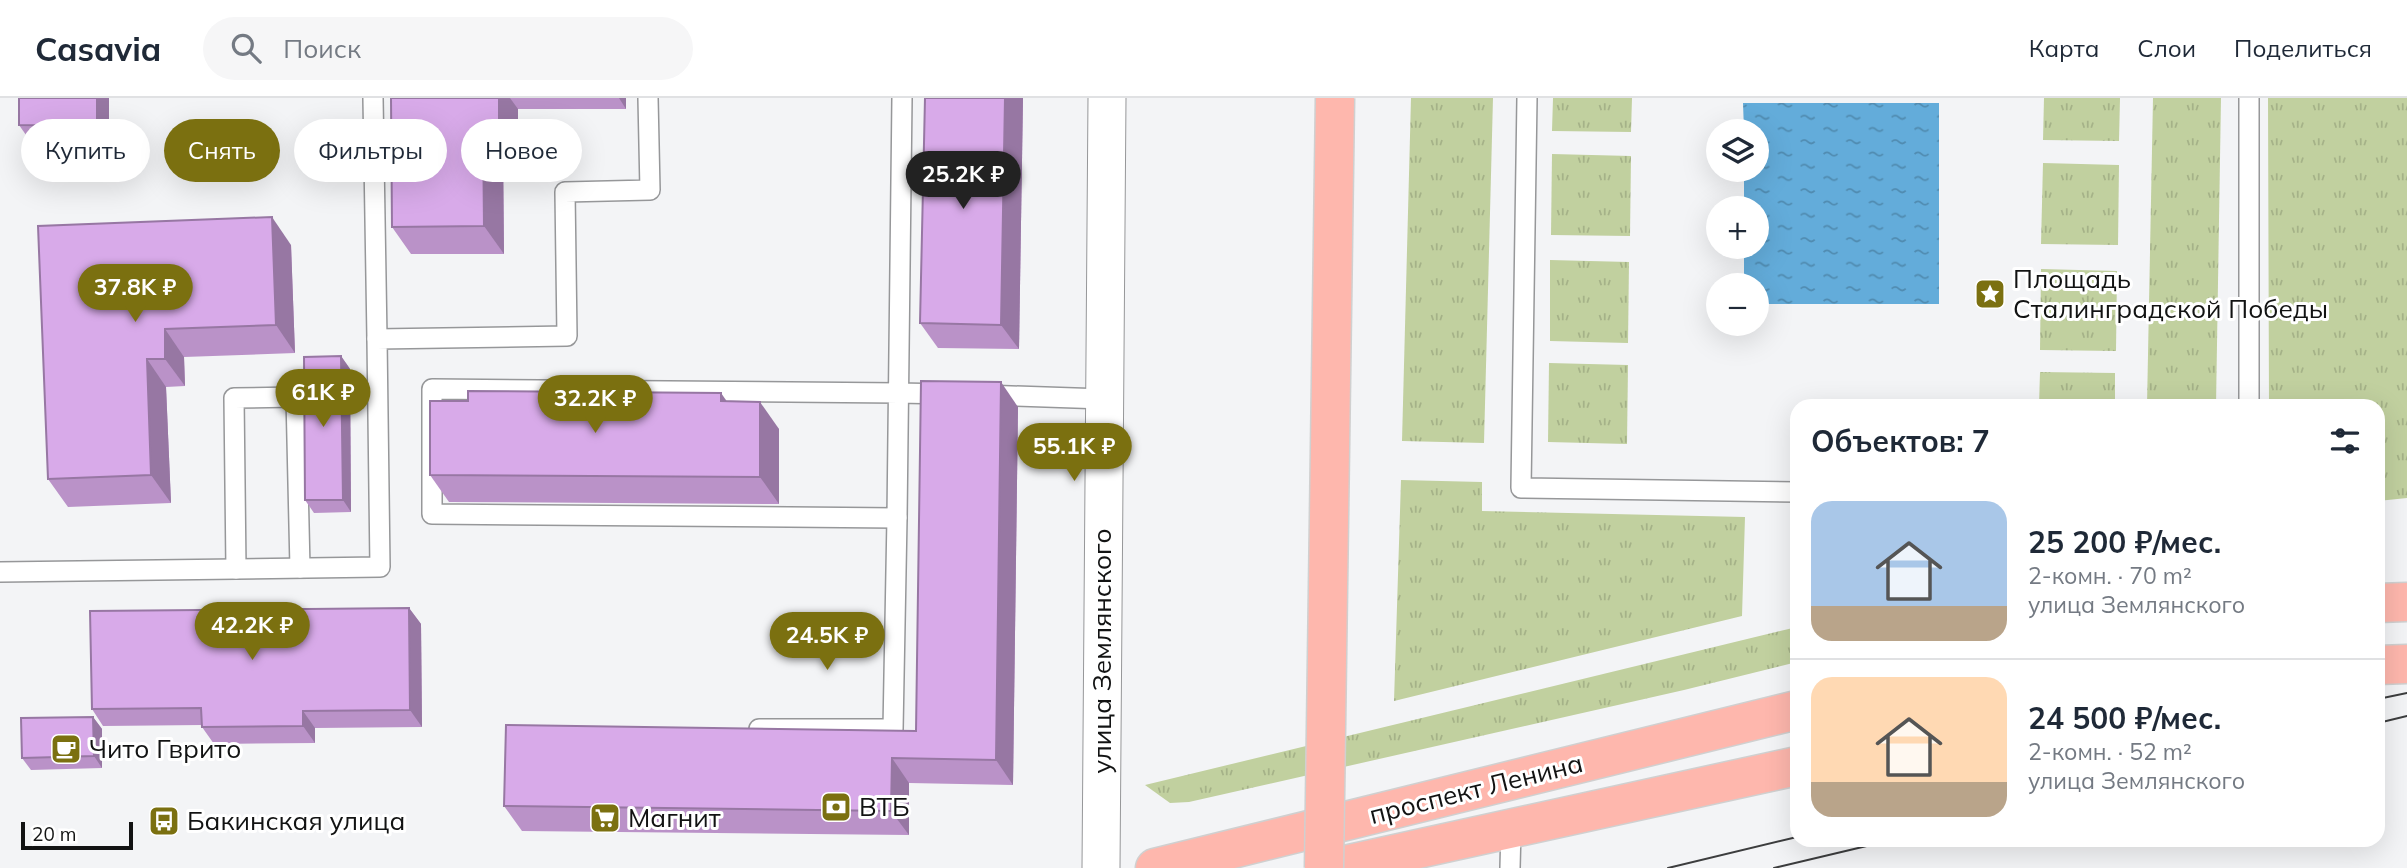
<!DOCTYPE html>
<html lang="ru">
<head>
<meta charset="utf-8">
<style>
  body { margin:0; font-family:Mulish,sans-serif; background:#f6f6f7; color:#1f2937; height:100vh; display:flex; flex-direction:column; font-size:26px; white-space:nowrap }
  * { box-sizing:border-box; margin:0 }
  p { font-size:23px; color:#747a83 }
  .icon { flex:none; width:38px; height:38px; fill:none; stroke:currentColor; stroke-width:2; stroke-linecap:round; stroke-linejoin:round }
  .map { position:relative; flex:1; overflow:hidden }
  .side { position:absolute; left:1790px; top:301px; width:595px; height:448px; display:flex; flex-direction:column; background:#fff; border-radius:21px; box-shadow:0 7px 28px #0002 }
  .side>* { flex:none }
  .banner { position:absolute; left:21px; top:21px; width:665px; height:63px; display:flex; gap:14px }
  .buttons { position:absolute; left:1706px; top:21px; display:grid; gap:14px }
  .buttons a { display:grid; place-items:center; width:63px; height:63px; border-radius:50%; background:#fff; box-shadow:0 7px 28px #0002; font-size:35px }
  .scale { position:absolute; left:21px; bottom:18px; width:112px; box-sizing:border-box; padding-left:7px; border:4px solid #121313; border-top:0; font-size:19px; line-height:24px; white-space:nowrap; color:#121313; -webkit-text-stroke:5px #fff; paint-order:stroke }
  .price { position:absolute; translate:-50% -60px; padding:0 16px; border-radius:24px; background:#7b7010; color:#fff; font-size:23px; line-height:46px; filter:drop-shadow(0 2px 4px #0008) }
  .price::after { content:''; position:absolute; left:50%; top:42px; width:21px; height:16px; margin-left:-10px; background:inherit; clip-path:polygon(0 0,100% 0,50% 100%) }
  .price.selected { background:#222; color:#fff }
  ul { padding:0; list-style:none }
  li { display:flex; align-items:center; gap:21px; height:175px; padding:0 21px }
  li+li { border-top:2px solid #e0e1e3 }
  li span { display:grid; place-items:center; flex:none; width:196px; height:140px; border-radius:21px; color:#555 }
  li>.icon { margin-inline-start:auto }
  span .icon { width:84px; height:84px; fill:#fffc; stroke-width:1 }
  li b { font-size:30px }
  h2 { display:flex; justify-content:space-between; align-items:center; height:84px; padding:0 21px; font-size:30px }
  .pill { padding:0 24px; border-radius:32px; background:#fff; box-shadow:0 7px 28px #0002; font-size:24px; line-height:63px }
  .pill.selected { background:#7b7010; color:#fff }
  header { display:flex; align-items:center; gap:42px; box-sizing:border-box; height:98px; padding:0 35px; background:#fff; border-bottom:2px solid #e0e1e3 }
  header strong { font-size:33px }
  nav { display:flex; gap:38px; margin-inline-start:auto; font-size:24px }
  .search { width:490px; height:63px; background:#f6f6f7; display:flex; align-items:center; gap:18px; box-sizing:border-box; padding:0 24px; border-radius:38px; color:#747a83; font-size:26px }
  .map>svg:first-child { display:block }
  .grass { fill:url(#grass-tufts) }
  .water { fill:url(#water-ripples) }
  .lines { fill:none; stroke-linecap:round; stroke-linejoin:round }
  .service-casing { stroke:#969799; stroke-width:22 }
  .minor-casing { stroke:#969799; stroke-width:39 }
  .primary-casing { stroke:#d0d0d0; stroke-width:41 }
  .service { stroke:#fff; stroke-width:19 }
  .minor { stroke:#fff; stroke-width:37 }
  .primary { stroke:#feb7ad; stroke-width:38 }
  .tram { stroke:#3c3d3e; stroke-width:2 }
  .primary-bridge-casing { stroke:#d0d0d0; stroke-width:41; stroke-linecap:butt }
  .primary-bridge { stroke:#feb7ad; stroke-width:38 }
  .wall { fill:#ba92c8 }
  .shaded-wall { fill:#9777a3 }
  .building { fill:#d8aae9; stroke:#9777a3; stroke-width:2 }
  .labels { text-anchor:middle; stroke-width:6; stroke-linejoin:round; paint-order:stroke }
  .poi-label { font-size:26px; fill:#121313; stroke:#fff; text-anchor:start }
  .street-label { font-size:26px; fill:#121313; stroke:#fff }
</style>
</head>
<body>
<header>
<strong>Casavia</strong>
<div class="search"><svg class="icon" aria-label="search" viewBox="0 0 24 24"><circle cx="10" cy="10" r="6"/><path d="M15 15l6 6"/></svg>Поиск</div>
<nav><a>Карта</a><a>Слои</a><a>Поделиться</a></nav>
</header>
<div class="map">
<svg width="2407" height="770" viewBox="0 0 2407 770">
  <defs>
    <pattern id="grass-tufts" width="24" height="20" patternUnits="userSpaceOnUse" patternTransform="scale(1.75)"><rect width="24" height="20" fill="#c1d09f"/><path d="M3 7l-1-3M5 7V3M7 7l1-3M15 17l-1-3M17 17v-4M19 17l1-3" fill="none" stroke="#a5b288"/></pattern>
    <pattern id="water-ripples" width="26" height="14" patternUnits="userSpaceOnUse" patternTransform="scale(1.75)"><rect width="26" height="14" fill="#63acda"/><path d="M2 4q2-2 4 0t4 0M15 11q2-2 4 0t4 0" fill="none" stroke="#508bb0"/></pattern>
  </defs>
  <rect width="100%" height="100%" fill="#f3f4f6"/>
  <g class="grass">
    <polygon points="1411,0 1493,0 1484,345 1402,343"/>
    <polygon points="1553,0 1632,0 1631,34 1552,33"/>
    <polygon points="2044,0 2120,0 2119,43 2043,42"/>
    <polygon points="2153,0 2221,0 2216,308 2147,308"/>
    <polygon points="2268,0 2407,0 2407,400 2378,403 2378,308 2269,308"/>
    <polygon points="1552,56 1631,58 1630,138 1551,137"/>
    <polygon points="2043,65 2119,67 2118,147 2041,146"/>
    <polygon points="1550,162 1629,164 1628,245 1550,243"/>
    <polygon points="2041,171 2117,173 2116,253 2040,252"/>
    <polygon points="1549,265 1628,267 1627,346 1548,344"/>
    <polygon points="2040,274 2115,275 2115,308 2039,308"/>
    <polygon points="1401,382 1482,384 1482,413 1745,419 1742,518 1394,603"/>
    <polygon points="1797,529 1797,564 1684,592 1189,704 1170,705 1145,687"/>
  </g>
  <polygon class="water" points="1743,5 1939,5 1939,206 1757,206 1757,187 1744,187 1744,149 1757,149 1757,110 1744,110 1744,72 1757,72 1757,33 1744,33"/>
  <g class="lines">
    <g class="service-casing">
      <g id="service">
        <polyline points="373,0 377,241"/>
        <polyline points="902,0 897,420 432,416 432,291 899,295 947,296"/>
        <polyline points="1527,0 1521,390 1797,394"/>
        <polyline points="2249,0 2249,308"/>
        <polyline points="984,297 1104,301"/>
        <polyline points="236,471 234,300 296,299 300,470"/>
        <polyline points="0,474 380,469 377,241 567,238 565,94 650,92 648,0"/>
        <polyline points="759,631 893,631 897,420"/>
        <polyline points="1510,770 1511,731"/>
      </g>
    </g>
    <g class="minor-casing">
      <polyline id="minor" points="1101,770 1107,0"/>
    </g>
    <g class="primary-casing">
      <g id="primary">
        <polyline points="2378,505 2407,504"/>
        <polyline points="2378,567 2407,566"/>
        <polyline points="1155,770 1797,612"/>
        <polyline points="1331,770 1797,668"/>
      </g>
    </g>
    <use href="#service" class="service"/>
    <use href="#minor" class="minor"/>
    <use href="#primary" class="primary"/>
    <g class="tram">
      <polyline points="2378,601 2407,595"/>
      <polyline points="2378,625 2407,618"/>
      <polyline points="1668,770 1797,739"/>
      <polyline points="1774,770 1892,742"/>
    </g>
    <g class="primary-bridge-casing">
      <polyline id="primary-bridge" points="1324,770 1335,0"/>
    </g>
    <use href="#primary-bridge" class="primary-bridge"/>
  </g>
  <g class="wall">
    <polygon points="109,0 109,45 31,44 19,27"/>
    <polygon points="391,0 626,0 626,11 518,11 518,52 503,51 504,156 411,156 392,129"/>
    <polygon points="925,0 1023,0 1019,251 938,250 920,225"/>
    <polygon points="38,128 291,147 295,255 184,259 185,288 166,289 171,405 68,409 48,381"/>
    <polygon points="341,258 350,271 351,414 314,415 305,402"/>
    <polygon points="468,303 726,303 779,331 779,406 449,404 430,377"/>
    <polygon points="1018,309 1013,687 909,685 909,737 522,733 504,708 916,633"/>
    <polygon points="409,510 421,526 422,629 315,630 315,645 214,646 202,629 202,627 103,628 92,611"/>
    <polygon points="93,619 102,631 102,670 31,672 22,660"/>
  </g>
  <g class="shaded-wall">
    <polygon points="97,0 109,0 109,45 97,28"/>
    <polygon points="499,0 510,0 518,11 518,52 499,24"/>
    <polygon points="619,0 626,0 626,11"/>
    <polygon points="1005,0 1023,0 1019,251 1001,227"/>
    <polygon points="483,24 503,51 504,156 484,128"/>
    <polygon points="272,119 291,147 295,255 276,227"/>
    <polygon points="165,231 184,259 185,288 165,261"/>
    <polygon points="341,258 350,271 351,414 343,402"/>
    <polygon points="147,261 166,289 171,405 151,377"/>
    <polygon points="1001,284 1018,309 1013,687 996,662"/>
    <polygon points="721,295 740,322 721,303"/>
    <polygon points="760,304 779,331 779,406 760,379"/>
    <polygon points="409,510 421,526 422,629 410,612"/>
    <polygon points="303,613 315,630 315,645 303,628"/>
    <polygon points="93,619 102,631 102,670 94,658"/>
    <polygon points="892,660 909,685 909,737 891,713"/>
  </g>
  <g class="building">
    <polygon points="19,0 97,0 97,28 19,27"/>
    <polygon points="391,0 499,0 499,24 483,24 484,128 392,129"/>
    <polygon points="925,0 1005,0 1001,227 920,225"/>
    <polygon points="272,119 276,227 165,231 165,261 147,261 151,377 48,381 38,128"/>
    <polygon points="341,258 343,402 305,402 304,259"/>
    <polygon points="921,283 1001,284 996,662 892,660 891,713 504,708 506,627 916,633"/>
    <polygon points="468,293 721,295 721,303 760,304 760,379 430,377 430,303 468,303"/>
    <polygon points="409,510 410,612 303,613 303,628 202,629 201,610 92,611 90,513"/>
    <polygon points="93,619 94,658 22,660 21,620"/>
  </g>
  <defs>
    <g id="sight-square" transform="scale(1.575)"><rect x="-9" y="-9" width="18" height="18" rx="4" fill="#7b7010" stroke="#fff"/><path d="M0-6L1.8-2.2L6-1.7L2.9 1.2L3.7 5.4L0 3.3L-3.7 5.4L-2.9 1.2L-6-1.7L-1.8-2.2Z" fill="#fff"/></g>
    <g id="cafe-square" transform="scale(1.575)"><rect x="-9" y="-9" width="18" height="18" rx="4" fill="#7b7010" stroke="#fff"/><path d="M-5.5-4.5H6V0H3Q3 3.5 0 3.5H-2.5Q-5.5 3.5-5.5 0ZM3-3.2v2h1.7v-2ZM-6 4.5H4V6H-6Z" fill="#fff"/></g>
    <g id="bank-square" transform="scale(1.575)"><rect x="-9" y="-9" width="18" height="18" rx="4" fill="#7b7010" stroke="#fff"/><path d="M-6-4H6V4H-6ZM0-2.3a2.3 2.3 0 1 0 0 4.6a2.3 2.3 0 1 0 0-4.6Z" fill="#fff"/></g>
    <g id="supermarket-square" transform="scale(1.575)"><rect x="-9" y="-9" width="18" height="18" rx="4" fill="#7b7010" stroke="#fff"/><path d="M-6-5.5h2.5l.6 2H6L4.5 2H-2.5L-4.4-4H-6ZM-1.5 3.2a1.3 1.3 0 1 0 .1 0ZM3 3.2a1.3 1.3 0 1 0 .1 0Z" fill="#fff"/></g>
    <g id="bus-square" transform="scale(1.575)"><rect x="-9" y="-9" width="18" height="18" rx="4" fill="#7b7010" stroke="#fff"/><path d="M-5-6H5V4H4V6H2V4H-2V6H-4V4H-5ZM-3.5-4V0h7V-4ZM-3.5 1.2v1.5H-2V1.2ZM2 1.2v1.5H3.5V1.2Z" fill="#fff"/></g>
  </defs>
  <g fill-rule="evenodd">
    <use href="#sight-square" x="1990" y="196"/>
    <use href="#cafe-square" x="66" y="651"/>
    <use href="#bank-square" x="836" y="709"/>
    <use href="#supermarket-square" x="605" y="720"/>
    <use href="#bus-square" x="164" y="723"/>
  </g>
  <g class="labels">
    <g class="poi-label">
      <text x="2013" y="190">Площадь<tspan x="2013" dy="30">Сталинградской Победы</tspan></text>
      <text x="89" y="660">Чито Гврито</text>
      <text x="859" y="718">ВТБ</text>
      <text x="628" y="729">Магнит</text>
      <text x="187" y="732">Бакинская улица</text>
    </g>
    <g class="street-label">
      <text transform="translate(1102 553) rotate(-90)" y="9">улица Землянского</text>
      <text transform="translate(1476 691) rotate(-14)" y="9">проспект Ленина</text>
    </g>
  </g>
</svg>
<div class="buttons">
<a><svg class="icon" aria-label="layers" viewBox="0 0 24 24"><path d="M12 4l9 5-9 5-9-5zM3 14l9 5 9-5"/></svg></a>
<a>+</a>
<a>−</a>
</div>
<div class="scale">20 m</div>
<b class="price selected" style="left:963px;top:113px">25.2K ₽</b>
<b class="price" style="left:135px;top:226px">37.8K ₽</b>
<b class="price" style="left:323px;top:331px">61K ₽</b>
<b class="price" style="left:595px;top:337px">32.2K ₽</b>
<b class="price" style="left:1074px;top:385px">55.1K ₽</b>
<b class="price" style="left:252px;top:564px">42.2K ₽</b>
<b class="price" style="left:827px;top:574px">24.5K ₽</b>
<div class="banner">
<a class="pill">Купить</a>
<a class="pill selected">Снять</a>
<a class="pill">Фильтры</a>
<a class="pill">Новое</a>
</div>
<section class="side">
<h2>Объектов: 7<svg class="icon" aria-label="filters" viewBox="0 0 24 24"><path d="M4 7h16M4 17h16"/><circle cx="9" cy="7" r="2"/><circle cx="15" cy="17" r="2"/></svg></h2>
<ul>
<li><span style="background:linear-gradient(#a9c7e8 75%,#b9a48a 0)"><svg class="icon" aria-label="home" viewBox="0 0 24 24"><path d="M3 11l9-7 9 7M6 9v11h12V9"/></svg></span><div><b>25 200 ₽/мес.</b><p>2-комн. · 70 m²</p><p>улица Землянского</p></div></li>
<li><span style="background:linear-gradient(#ffd9b3 75%,#b9a48a 0)"><svg class="icon" aria-label="home" viewBox="0 0 24 24"><path d="M3 11l9-7 9 7M6 9v11h12V9"/></svg></span><div><b>24 500 ₽/мес.</b><p>2-комн. · 52 m²</p><p>улица Землянского</p></div></li>
</ul>
</section>
</div>
</body>
</html>
